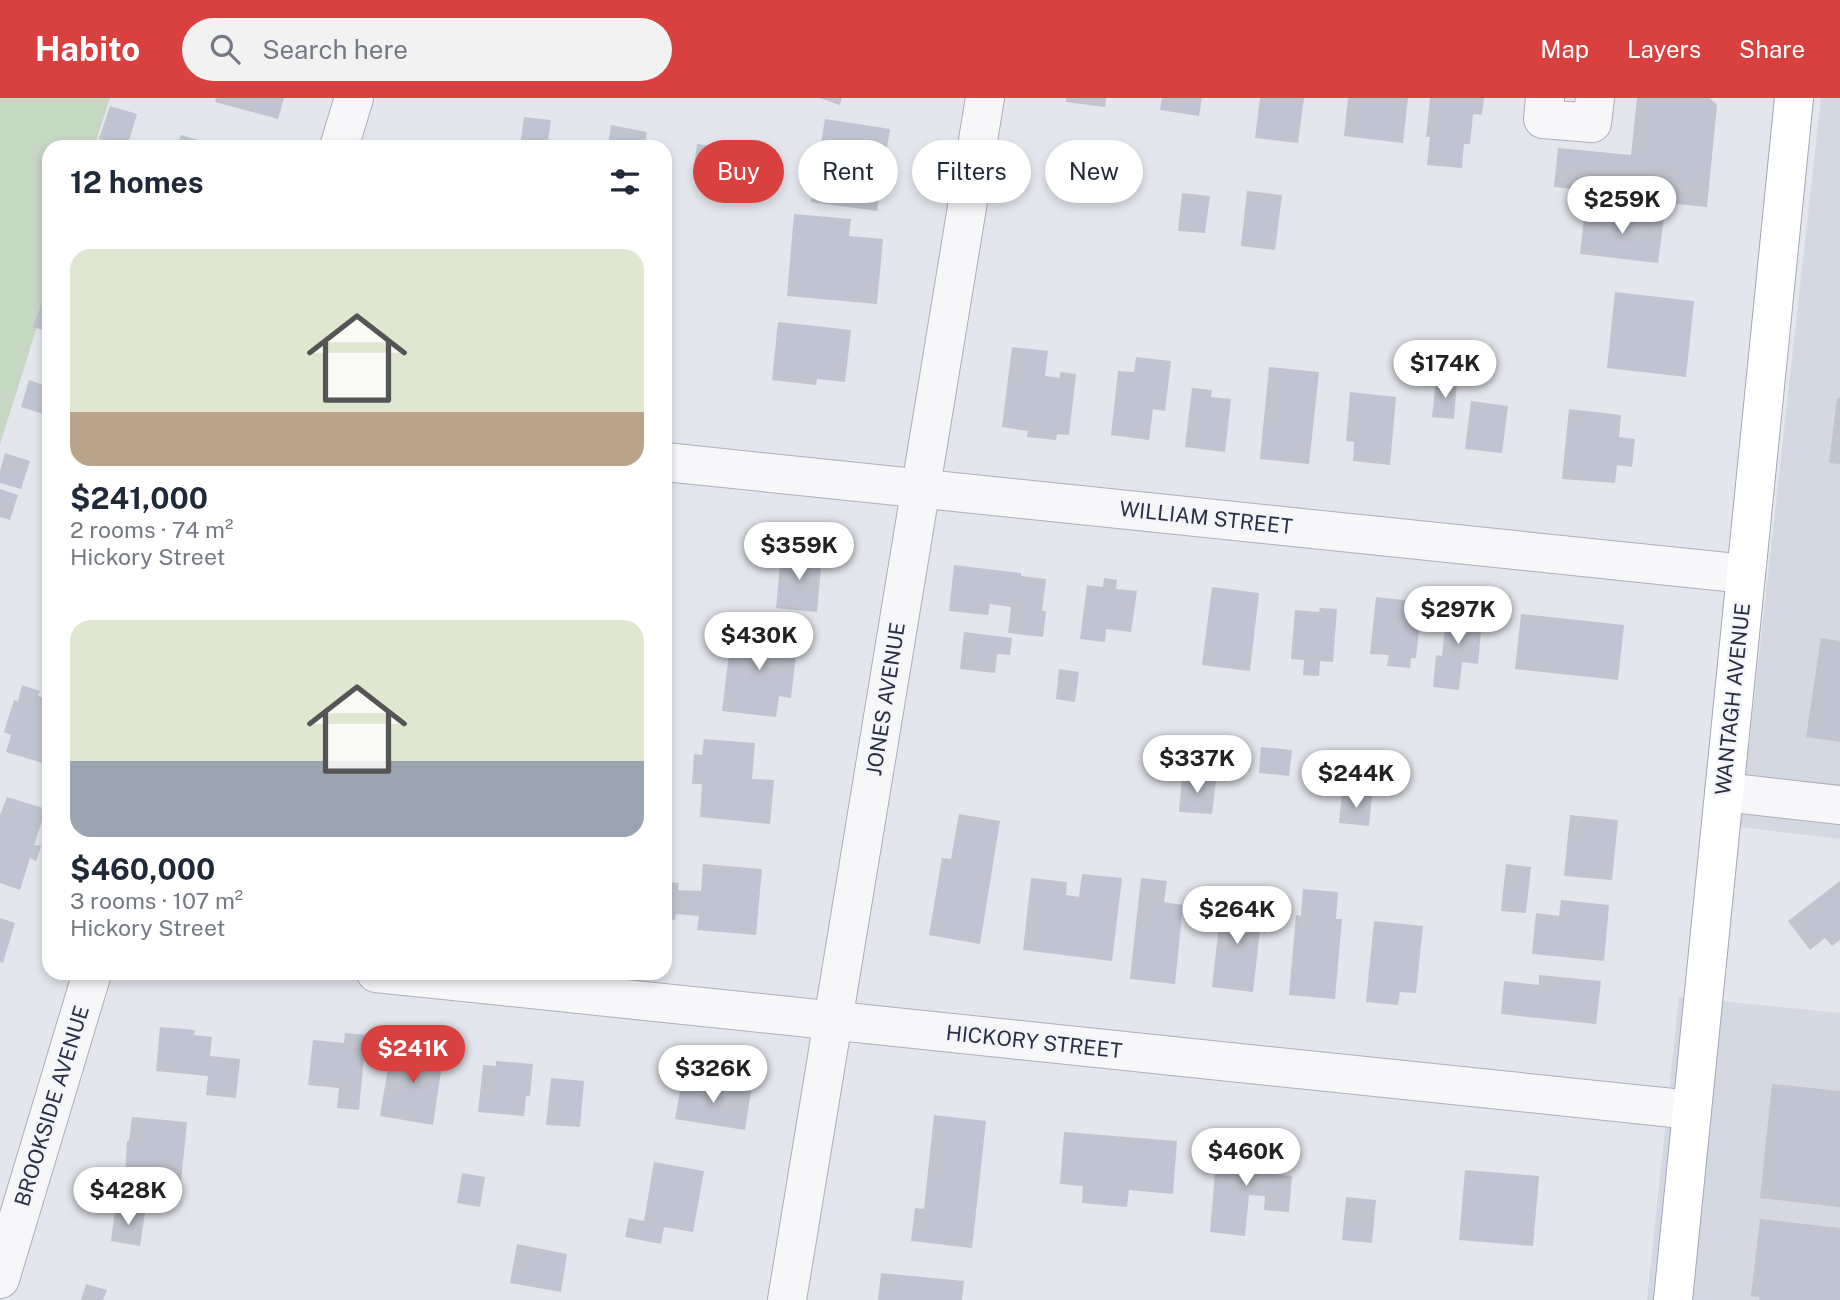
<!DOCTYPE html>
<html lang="en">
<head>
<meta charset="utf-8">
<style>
  body { margin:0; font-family:"Public Sans",sans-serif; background:#f2f2f3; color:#1f2937; height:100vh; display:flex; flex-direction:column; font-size:26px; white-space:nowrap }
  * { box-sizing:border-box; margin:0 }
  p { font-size:23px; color:#747a83 }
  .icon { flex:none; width:38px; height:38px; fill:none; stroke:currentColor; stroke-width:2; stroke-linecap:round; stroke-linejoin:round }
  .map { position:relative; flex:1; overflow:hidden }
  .side { position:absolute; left:42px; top:42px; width:630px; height:840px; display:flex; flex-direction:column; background:#fff; border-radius:21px; box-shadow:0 4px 10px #0003 }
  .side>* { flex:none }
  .banner { position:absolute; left:693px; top:42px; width:665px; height:63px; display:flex; gap:14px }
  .price { position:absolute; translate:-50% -60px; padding:0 16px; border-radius:24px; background:#fff; color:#222; font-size:23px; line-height:46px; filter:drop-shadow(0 2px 4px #0008) }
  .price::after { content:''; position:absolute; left:50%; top:42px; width:21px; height:16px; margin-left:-10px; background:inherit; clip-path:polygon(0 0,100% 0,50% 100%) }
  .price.selected { background:#d94141; color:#fff }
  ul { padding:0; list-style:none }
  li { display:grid; align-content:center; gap:14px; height:371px; padding:0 28px }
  li span { display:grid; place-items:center; height:217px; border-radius:21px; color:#555 }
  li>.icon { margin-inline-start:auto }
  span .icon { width:126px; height:126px; fill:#fffc; stroke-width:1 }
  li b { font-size:30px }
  h2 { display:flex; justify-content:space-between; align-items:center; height:84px; padding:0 28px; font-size:30px }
  .tag { padding:0 24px; border-radius:32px; background:#fff; box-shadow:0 4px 10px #0003; font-size:24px; line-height:63px }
  .tag.selected { background:#d94141; color:#fff }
  header { display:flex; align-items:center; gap:42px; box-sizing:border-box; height:98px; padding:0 35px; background:#d94141; color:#fff }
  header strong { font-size:33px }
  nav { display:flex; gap:38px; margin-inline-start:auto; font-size:24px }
  .search { width:490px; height:63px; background:#f2f2f3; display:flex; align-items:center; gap:18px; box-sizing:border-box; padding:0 24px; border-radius:38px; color:#747a83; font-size:26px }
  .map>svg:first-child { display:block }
  .built { fill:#d4d8e2 }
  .green { fill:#c6d7c4 }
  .building { fill:#c0c4d0 }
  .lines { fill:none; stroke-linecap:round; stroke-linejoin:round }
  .minor-casing { stroke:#abafba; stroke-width:40 }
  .major-casing { stroke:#a2a8b9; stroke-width:40 }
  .minor { stroke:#f7f7fa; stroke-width:38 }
  .major { stroke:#fff; stroke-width:38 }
  .labels { text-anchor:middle; stroke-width:5; stroke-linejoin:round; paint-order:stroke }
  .street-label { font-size:21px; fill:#293046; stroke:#f4f5f9 }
</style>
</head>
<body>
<header>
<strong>Habito</strong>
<div class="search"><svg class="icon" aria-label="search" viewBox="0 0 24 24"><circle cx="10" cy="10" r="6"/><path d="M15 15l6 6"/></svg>Search here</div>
<nav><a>Map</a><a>Layers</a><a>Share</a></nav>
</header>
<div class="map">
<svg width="1840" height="1202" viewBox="0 0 1840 1202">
  <rect width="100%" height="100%" fill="#e3e6ec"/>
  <g class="built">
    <polygon points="1821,0 1840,0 1840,741 1740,729"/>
    <polygon points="1679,899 1840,915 1840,1202 1647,1202"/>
  </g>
  <polygon class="green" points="0,0 110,0 94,49 49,49 49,191 0,346"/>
  <g class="building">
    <polygon points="216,0 284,0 278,21 215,4"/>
    <polygon points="819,0 842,0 840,7"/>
    <polygon points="1066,0 1106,0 1105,9 1066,4"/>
    <polygon points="1162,0 1202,0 1199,18 1160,12"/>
    <polygon points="1260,0 1304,0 1298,45 1255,40"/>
    <polygon points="1348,0 1408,0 1403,45 1344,38"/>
    <polygon points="1430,0 1484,0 1482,17 1473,16 1470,46 1464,46 1462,70 1427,67 1430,39 1426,39"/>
    <polygon points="1637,0 1710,0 1717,7 1707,109 1626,101 1626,97 1554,89 1558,50 1631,57"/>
    <polygon points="110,8 137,16 127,49 99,41"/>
    <polygon points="524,19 551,22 547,49 520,49"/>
    <polygon points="825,21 890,31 877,113 811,104"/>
    <polygon points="611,27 647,34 644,49 608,49"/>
    <polygon points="181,37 218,48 217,49 177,49"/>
    <polygon points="697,46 719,49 715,80 693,78"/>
    <polygon points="1247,93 1282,97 1275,152 1241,148"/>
    <polygon points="1182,95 1210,98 1205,135 1178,133"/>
    <polygon points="1585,111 1664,120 1658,165 1580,156"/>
    <polygon points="794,116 851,121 849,138 883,141 877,206 787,198"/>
    <polygon points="1615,194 1694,203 1686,279 1607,270"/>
    <polygon points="44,199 49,201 49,234 33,229"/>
    <polygon points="778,224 851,232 845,284 817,281 816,287 772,282"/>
    <polygon points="1012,249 1048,253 1045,278 1060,280 1060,274 1076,276 1069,337 1057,336 1056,342 1027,339 1028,333 1002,329"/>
    <polygon points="1136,259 1171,263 1165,313 1153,311 1149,342 1111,337 1118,273 1134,274"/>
    <polygon points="1269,269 1319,274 1309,366 1260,361"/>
    <polygon points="29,282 49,289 49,309 47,317 21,309"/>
    <polygon points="1436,282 1457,284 1454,321 1432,319"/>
    <polygon points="1192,290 1212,292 1211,299 1231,301 1225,354 1185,349"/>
    <polygon points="1350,294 1396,299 1390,367 1353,363 1354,344 1346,343"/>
    <polygon points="1837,300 1840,300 1840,366 1829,365"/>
    <polygon points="1471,303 1508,308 1502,355 1465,351"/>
    <polygon points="1569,311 1621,317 1619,339 1635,341 1632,369 1617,367 1615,385 1562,381"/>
    <polygon points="5,355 30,363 21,391 0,385 0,373"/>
    <polygon points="0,391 18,397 10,422 0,419"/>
    <polygon points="781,455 822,458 817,514 776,510"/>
    <polygon points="954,467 1021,475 1021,478 1046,481 1042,513 1046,513 1043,539 1008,535 1011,509 990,506 988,517 949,513"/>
    <polygon points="1104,480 1117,482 1116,491 1137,493 1131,534 1106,531 1105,544 1080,541 1087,487 1103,489"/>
    <polygon points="1212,489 1259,495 1250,573 1202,567"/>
    <polygon points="1376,499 1422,504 1416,560 1411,560 1410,570 1387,568 1389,557 1370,556"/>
    <polygon points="1447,509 1483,512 1478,566 1462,564 1459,592 1433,589 1436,557 1442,558"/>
    <polygon points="1320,510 1337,511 1333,564 1320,563 1319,578 1303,577 1304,562 1291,561 1295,512 1319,514"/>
    <polygon points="1521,516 1624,527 1618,582 1515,571"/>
    <polygon points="732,531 798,539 791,600 779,598 776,619 722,613"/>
    <polygon points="964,534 1012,540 1010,557 997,556 995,575 960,571"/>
    <polygon points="1821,540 1840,543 1840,644 1806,639"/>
    <polygon points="1059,571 1079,574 1075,604 1056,601"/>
    <polygon points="22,587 40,593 38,598 49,602 49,667 6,654 11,637 4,634 14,602 18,603"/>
    <polygon points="704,641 755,645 752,681 774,682 770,726 700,719 702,686 692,686 694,656 702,657"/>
    <polygon points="1261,649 1292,652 1289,678 1259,675"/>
    <polygon points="1182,678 1216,682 1212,716 1179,714"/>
    <polygon points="1342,695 1372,698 1369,728 1339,725"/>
    <polygon points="7,699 46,711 34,747 41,748 36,763 30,760 20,792 0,785 0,717"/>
    <polygon points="959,716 1000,723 980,846 929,837 942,760 951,761"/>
    <polygon points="1570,717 1618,722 1612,782 1564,778"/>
    <polygon points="703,766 762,771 756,837 697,832 699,818 676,816 675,822 665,821 665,784 679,785 678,792 701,793"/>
    <polygon points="1506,766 1531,769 1526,815 1501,813"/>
    <polygon points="1082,776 1122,780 1112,863 1023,852 1031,780 1067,784 1066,797 1079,799"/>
    <polygon points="1141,780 1167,783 1164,804 1183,807 1175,886 1130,881"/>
    <polygon points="1840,783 1840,842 1832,848 1825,840 1810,852 1788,823"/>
    <polygon points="1303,791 1338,794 1336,821 1342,821 1335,901 1289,897 1296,817 1301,818"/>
    <polygon points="1231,800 1254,802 1253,812 1262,814 1253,894 1212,889 1221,809 1230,810"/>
    <polygon points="1561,802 1609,807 1604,863 1532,856 1536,815 1559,818"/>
    <polygon points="0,820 15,825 3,865 0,864"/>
    <polygon points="1374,823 1423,828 1416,895 1400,894 1398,907 1366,904"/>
    <polygon points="1539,877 1601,883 1596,926 1501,916 1504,883 1539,887"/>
    <polygon points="160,929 195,932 194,937 212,939 210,958 240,961 236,1000 206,997 208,978 156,973"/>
    <polygon points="345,935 366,937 359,1012 337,1010 339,990 308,987 313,942 344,945"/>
    <polygon points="413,948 444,953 433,1027 380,1018 391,951 412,954"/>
    <polygon points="496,963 533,966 530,998 526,998 524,1018 478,1014 483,967 496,968"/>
    <polygon points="551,980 584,983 580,1029 546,1027"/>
    <polygon points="682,982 751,993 745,1032 675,1021"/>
    <polygon points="1772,986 1840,993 1840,1109 1760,1100"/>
    <polygon points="934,1017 986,1023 972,1150 911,1143 915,1110 924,1111"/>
    <polygon points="132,1019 187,1024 179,1104 124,1099 127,1043 129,1043"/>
    <polygon points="1064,1034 1177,1043 1173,1096 1129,1092 1127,1109 1082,1105 1083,1088 1060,1086"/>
    <polygon points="1217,1051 1279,1056 1277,1076 1292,1078 1289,1114 1264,1112 1265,1098 1249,1097 1245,1138 1210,1134"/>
    <polygon points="654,1064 704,1073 693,1134 664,1129 661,1146 625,1139 629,1120 644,1123"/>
    <polygon points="1465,1072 1539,1078 1533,1148 1459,1142"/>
    <polygon points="462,1075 485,1079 480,1109 457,1105"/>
    <polygon points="1346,1099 1376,1102 1372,1145 1342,1142"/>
    <polygon points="115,1111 145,1115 140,1148 111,1143"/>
    <polygon points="1760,1121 1840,1130 1840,1202 1759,1202 1760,1199 1751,1198"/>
    <polygon points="517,1146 567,1156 561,1194 510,1185"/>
    <polygon points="881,1175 964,1183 962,1202 878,1202"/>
    <polygon points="86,1186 107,1192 103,1202 81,1202"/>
  </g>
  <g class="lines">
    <g class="minor-casing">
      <g id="minor">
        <polyline points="1545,0 1543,21 1592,25 1595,0"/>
        <polyline points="339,49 354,0"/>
        <polyline points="665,364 1746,476"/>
        <polyline points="1724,694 1840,707"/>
        <polyline points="376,875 1692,1012"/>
        <polyline points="0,1181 92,875"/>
        <polyline points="787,1202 985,0"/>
      </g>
    </g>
    <g class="major-casing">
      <polyline id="major" points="1673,1202 1794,0"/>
    </g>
    <use href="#minor" class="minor"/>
    <use href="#major" class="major"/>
  </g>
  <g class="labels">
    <g class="street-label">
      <text transform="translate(1206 420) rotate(6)" y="7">WILLIAM STREET</text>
      <text transform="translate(886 601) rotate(-81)" y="7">JONES AVENUE</text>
      <text transform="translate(1733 601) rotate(-84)" y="7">WANTAGH AVENUE</text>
      <text transform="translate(1034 944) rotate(6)" y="7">HICKORY STREET</text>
      <text transform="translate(52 1008) rotate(-73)" y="7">BROOKSIDE AVENUE</text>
    </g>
  </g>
</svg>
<b class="price" style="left:1622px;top:138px">$259K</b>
<b class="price" style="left:1445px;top:302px">$174K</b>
<b class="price" style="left:799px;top:484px">$359K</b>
<b class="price" style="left:1458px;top:548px">$297K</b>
<b class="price" style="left:759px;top:574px">$430K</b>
<b class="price" style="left:1197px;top:697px">$337K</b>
<b class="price" style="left:1356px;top:712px">$244K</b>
<b class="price" style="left:1237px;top:848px">$264K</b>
<b class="price selected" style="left:413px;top:987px">$241K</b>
<b class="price" style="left:713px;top:1007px">$326K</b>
<b class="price" style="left:1246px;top:1090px">$460K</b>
<b class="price" style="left:128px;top:1129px">$428K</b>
<div class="banner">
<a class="tag selected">Buy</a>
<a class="tag">Rent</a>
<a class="tag">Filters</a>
<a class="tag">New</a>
</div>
<section class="side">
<h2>12 homes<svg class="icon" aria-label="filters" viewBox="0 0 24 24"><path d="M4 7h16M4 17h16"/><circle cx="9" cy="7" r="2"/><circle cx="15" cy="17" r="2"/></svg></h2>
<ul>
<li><span style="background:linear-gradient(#dfe7d0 75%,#b9a48a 0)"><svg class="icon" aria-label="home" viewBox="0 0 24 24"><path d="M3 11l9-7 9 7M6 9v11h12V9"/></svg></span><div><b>$241,000</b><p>2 rooms · 74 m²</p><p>Hickory Street</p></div></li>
<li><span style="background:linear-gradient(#dfe7d0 65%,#9aa5b1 0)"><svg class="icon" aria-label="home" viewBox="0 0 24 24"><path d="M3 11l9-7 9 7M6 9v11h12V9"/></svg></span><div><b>$460,000</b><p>3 rooms · 107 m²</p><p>Hickory Street</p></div></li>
</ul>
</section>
</div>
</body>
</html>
